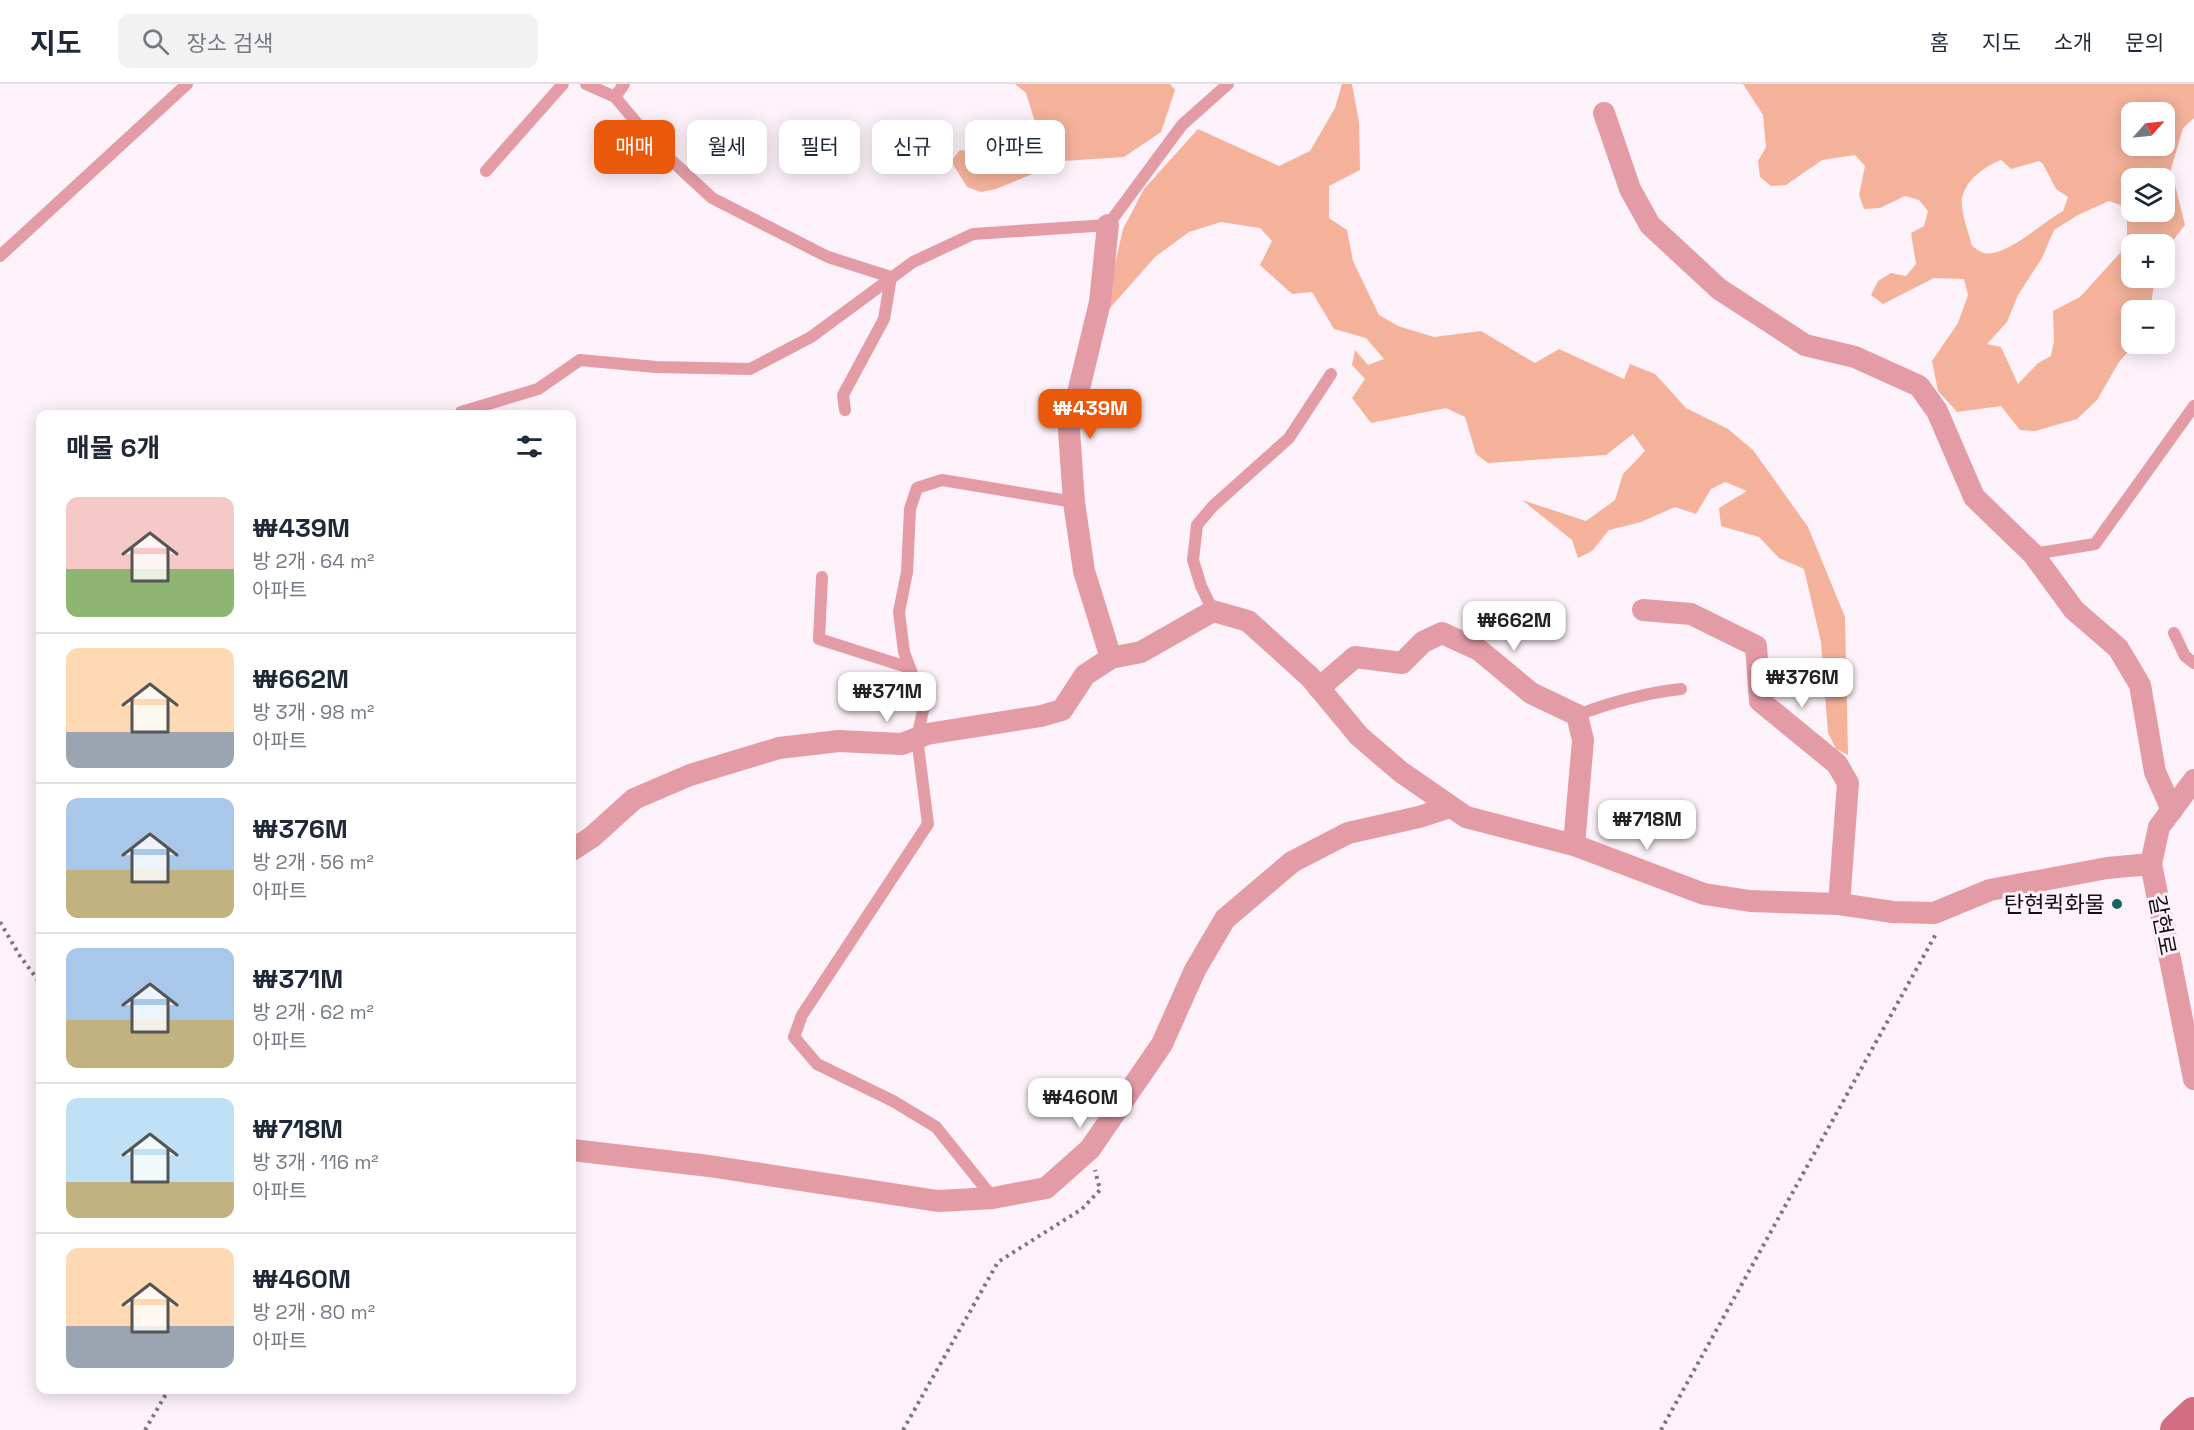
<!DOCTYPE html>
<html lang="ko">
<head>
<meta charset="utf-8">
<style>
  body { margin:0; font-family:"Space Grotesk","Noto Sans KR",sans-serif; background:#f2f2f3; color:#1f2937; height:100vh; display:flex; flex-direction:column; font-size:22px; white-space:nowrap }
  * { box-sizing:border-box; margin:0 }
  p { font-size:20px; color:#747a83 }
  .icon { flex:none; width:33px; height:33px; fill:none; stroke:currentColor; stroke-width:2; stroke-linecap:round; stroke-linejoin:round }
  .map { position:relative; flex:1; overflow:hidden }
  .drawer { position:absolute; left:36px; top:326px; width:540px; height:984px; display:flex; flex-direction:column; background:#fff; border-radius:12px; box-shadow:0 3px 15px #0003 }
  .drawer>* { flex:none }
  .top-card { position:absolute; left:594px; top:36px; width:570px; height:54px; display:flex; gap:12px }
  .needle { width:39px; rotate:63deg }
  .tools { position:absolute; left:2121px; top:18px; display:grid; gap:12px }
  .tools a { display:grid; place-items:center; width:54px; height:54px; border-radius:12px; background:#fff; box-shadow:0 3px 15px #0003; font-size:30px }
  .price { position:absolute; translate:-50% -51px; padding:0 14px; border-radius:12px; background:#fff; color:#222; font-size:20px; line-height:39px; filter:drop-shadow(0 2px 3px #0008) }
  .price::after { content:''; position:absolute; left:50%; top:36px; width:18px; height:14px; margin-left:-9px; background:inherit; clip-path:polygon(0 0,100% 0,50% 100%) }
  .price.active { background:#ea580c; color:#fff }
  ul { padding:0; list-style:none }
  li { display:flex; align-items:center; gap:18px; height:150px; padding:0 30px }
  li+li { border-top:2px solid #e0e1e3 }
  li span { display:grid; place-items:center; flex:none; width:168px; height:120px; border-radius:12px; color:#555 }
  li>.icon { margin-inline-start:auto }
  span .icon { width:72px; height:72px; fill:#fffc; stroke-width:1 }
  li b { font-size:26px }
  h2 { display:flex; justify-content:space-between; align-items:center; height:72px; padding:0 30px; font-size:26px }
  .pill { padding:0 21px; border-radius:12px; background:#fff; box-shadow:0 3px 15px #0003; font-size:21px; line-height:54px }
  .pill.active { background:#ea580c; color:#fff }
  header { display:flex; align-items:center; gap:36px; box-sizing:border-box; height:84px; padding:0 30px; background:#fff; border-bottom:2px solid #e0e1e3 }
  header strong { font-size:28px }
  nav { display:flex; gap:33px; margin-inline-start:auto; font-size:21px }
  .search { width:420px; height:54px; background:#f2f2f3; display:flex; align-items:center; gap:15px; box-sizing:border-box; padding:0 21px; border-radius:12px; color:#747a83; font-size:22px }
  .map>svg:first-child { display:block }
  .green { fill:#f4b29b; fill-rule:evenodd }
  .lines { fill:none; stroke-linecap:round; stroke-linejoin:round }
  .path { stroke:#7d767b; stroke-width:4; stroke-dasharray:3 4.5; stroke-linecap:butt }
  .service { stroke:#e39ca6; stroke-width:12 }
  .minor { stroke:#e39ca6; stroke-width:22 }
  .secondary { stroke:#d36d80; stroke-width:32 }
  .poi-dot { fill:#156462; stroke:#fdf2f9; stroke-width:2 }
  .labels { text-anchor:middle; stroke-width:6; stroke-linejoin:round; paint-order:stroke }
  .poi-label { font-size:22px; fill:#130f12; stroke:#fdf2f9; text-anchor:end }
  .street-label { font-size:22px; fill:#130f12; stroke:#fdf2f9 }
</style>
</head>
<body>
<header>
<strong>지도</strong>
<div class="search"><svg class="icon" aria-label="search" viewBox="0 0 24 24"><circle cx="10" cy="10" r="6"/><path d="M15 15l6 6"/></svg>장소 검색</div>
<nav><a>홈</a><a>지도</a><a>소개</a><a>문의</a></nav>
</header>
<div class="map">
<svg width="2194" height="1346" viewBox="0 0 2194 1346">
  <rect width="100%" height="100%" fill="#fdf2f9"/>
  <g class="green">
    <polygon points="1015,0 1170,0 1175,6 1161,48 1124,73 1064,77 996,105 981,108 967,103 951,77 960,66 975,68 1001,81 1015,77 1031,53 1035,38 1026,9"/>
    <polygon points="1342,0 1352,0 1359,38 1360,86 1329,102 1329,134 1347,146 1353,177 1379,231 1398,242 1434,253 1481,247 1535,279 1559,265 1624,295 1630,280 1655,290 1686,324 1728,345 1753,366 1808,443 1845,533 1848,671 1836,665 1828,649 1821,558 1804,485 1779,474 1759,453 1721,442 1719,424 1747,407 1725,398 1711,405 1696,430 1675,423 1641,438 1609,446 1592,467 1578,474 1572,456 1522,416 1586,437 1615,416 1623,390 1645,367 1633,350 1606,371 1488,379 1476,370 1465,333 1446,324 1371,339 1352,314 1365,295 1352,281 1355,266 1368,281 1384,275 1366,254 1334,245 1312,208 1292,210 1260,181 1272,157 1260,144 1221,138 1189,148 1155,173 1103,232 1123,145 1144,105 1198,45 1279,82 1310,67 1335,24"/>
    <path d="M1743 0H2194V34L2183 44 2171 85 2185 141 2165 167 2164 160H2132V194H2155L2150 226H2132V260H2135L2119 278 2097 316 2077 335 2035 347 2020 346 2001 322 1957 328 1938 307 1932 277 1958 239 1968 211 1964 195 1934 194 1883 220 1871 211 1878 197 1891 189 1906 192 1916 180 1911 149 1924 142 1928 127 1919 116 1905 112 1880 124 1864 125 1859 111 1865 82 1855 71 1822 76 1786 101 1771 102 1760 93 1758 77 1766 63 1763 31ZM2132 28H2164V62H2132ZM2001 76 2011 85 2039 77 2043 80 2056 105 2068 113 2063 127C2044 137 2006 174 1984 169 1980 168 1975 164 1972 162 1969 150 1960 126 1962 115 1965 96 1985 82 2001 76ZM2132 94H2164V128H2132ZM2109 117 2123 122 2127 138V153L2121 168 2080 213 2053 227 2054 257 2051 272 2038 279 2018 300 2001 263 1987 260 2007 238 2018 211 2042 174 2054 146 2078 131Z"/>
  </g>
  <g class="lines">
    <g class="path">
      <polyline points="0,838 20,872 40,899"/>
      <polyline points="145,1346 169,1305"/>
      <polyline points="903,1346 998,1178 1082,1125 1100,1106 1095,1086"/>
      <polyline points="1661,1346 1937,848"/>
    </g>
    <g class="service">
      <polyline points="586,0 615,13 624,0"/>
      <polyline points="615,13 657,63 712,114 828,173 891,193 884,235 843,311 845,326"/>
      <polyline points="486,87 563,0"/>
      <polyline points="0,172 187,0"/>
      <polyline points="461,328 538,305 580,276 656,283 750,285 811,253 913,178 973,150 1108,141 1182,41 1228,0"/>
      <polyline points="2033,470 2095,460 2194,322"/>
      <polyline points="822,493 819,555 910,584"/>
      <polyline points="1213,527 1201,502 1193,476 1197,441 1213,422 1289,354 1331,290"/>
      <polyline points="2174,549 2185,572 2194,579"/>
      <path d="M1577 631C1612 618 1645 609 1681 605"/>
      <polyline points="993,1114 936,1043 893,1017 817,980 794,953 802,931 928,740 917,654 924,622 904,568 899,528 907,488 910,425 917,404 942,396 1074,418"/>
    </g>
    <g class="minor">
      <polyline points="1604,29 1630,105 1650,141 1719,205 1805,261 1855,273 1919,302 1937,327 1974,413 2033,470 2074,526 2118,564 2140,601 2155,688 2172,726"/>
      <polyline points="1108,141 1100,218 1069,346 1074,418 1084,487 1111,574"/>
      <polyline points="1643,526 1691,530 1756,562 1760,617 1837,680 1848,699 1839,820"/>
      <polyline points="1319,604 1355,573 1402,579 1423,558 1442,549 1479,566 1531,609 1577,631 1583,656 1574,761"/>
      <polyline points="2194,696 2159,743 2151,780 2194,995"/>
      <polyline points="572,766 592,753 634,715 690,691 779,664 839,657 902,660 927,650 1041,632 1062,626 1085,591 1111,574 1141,568 1213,527 1248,537 1310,593 1359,652 1401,688 1466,733 1574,761 1704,810 1750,817 1839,820 1893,828 1934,829 1990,806 2107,784 2151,780"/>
      <polyline points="572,1066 709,1082 938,1117 993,1114 1046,1104 1090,1065 1162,960 1195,886 1225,835 1292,778 1348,749 1419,733 1450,723"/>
    </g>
    <polyline class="secondary" points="2176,1346 2194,1329"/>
  </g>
  <circle class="poi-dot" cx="2117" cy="820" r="6"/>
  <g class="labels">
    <g class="poi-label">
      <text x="2105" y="828">탄현퀵화물</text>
    </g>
    <g class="street-label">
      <text transform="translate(2163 841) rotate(79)" y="8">갈현로</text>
    </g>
  </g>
</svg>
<div class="tools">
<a><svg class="needle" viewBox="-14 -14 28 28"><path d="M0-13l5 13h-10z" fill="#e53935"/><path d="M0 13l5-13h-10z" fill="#747a83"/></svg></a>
<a><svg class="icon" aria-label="layers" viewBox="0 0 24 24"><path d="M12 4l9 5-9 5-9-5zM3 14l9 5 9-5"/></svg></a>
<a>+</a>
<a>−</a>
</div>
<b class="price active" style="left:1090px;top:356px">₩439M</b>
<b class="price" style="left:1514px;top:568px">₩662M</b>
<b class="price" style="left:1802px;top:625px">₩376M</b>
<b class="price" style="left:887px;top:639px">₩371M</b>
<b class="price" style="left:1647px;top:767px">₩718M</b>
<b class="price" style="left:1080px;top:1045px">₩460M</b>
<div class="top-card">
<a class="pill active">매매</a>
<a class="pill">월세</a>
<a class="pill">필터</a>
<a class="pill">신규</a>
<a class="pill">아파트</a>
</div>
<section class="drawer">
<h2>매물 6개<svg class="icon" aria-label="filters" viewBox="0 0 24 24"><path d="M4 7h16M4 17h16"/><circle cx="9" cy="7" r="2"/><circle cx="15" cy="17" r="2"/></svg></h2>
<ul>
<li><span style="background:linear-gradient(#f6c9c9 60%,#8fb573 0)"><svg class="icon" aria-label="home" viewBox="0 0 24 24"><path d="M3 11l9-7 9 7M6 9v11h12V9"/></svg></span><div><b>₩439M</b><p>방 2개 · 64 m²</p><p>아파트</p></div></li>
<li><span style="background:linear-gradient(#ffd9b3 70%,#9aa5b1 0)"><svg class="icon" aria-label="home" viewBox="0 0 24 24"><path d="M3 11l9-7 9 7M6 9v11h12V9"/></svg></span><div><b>₩662M</b><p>방 3개 · 98 m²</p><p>아파트</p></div></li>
<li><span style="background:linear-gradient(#a9c7e8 60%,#c2b280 0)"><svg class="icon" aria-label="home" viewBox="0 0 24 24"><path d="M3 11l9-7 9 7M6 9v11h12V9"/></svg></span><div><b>₩376M</b><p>방 2개 · 56 m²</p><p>아파트</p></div></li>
<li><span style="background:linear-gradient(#a9c7e8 60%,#c2b280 0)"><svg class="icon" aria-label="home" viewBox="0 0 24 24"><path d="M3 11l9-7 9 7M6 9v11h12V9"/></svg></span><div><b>₩371M</b><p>방 2개 · 62 m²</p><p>아파트</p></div></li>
<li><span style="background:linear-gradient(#bfe0f5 70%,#c2b280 0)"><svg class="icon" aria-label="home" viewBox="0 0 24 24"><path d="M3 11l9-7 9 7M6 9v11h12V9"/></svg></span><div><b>₩718M</b><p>방 3개 · 116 m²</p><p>아파트</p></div></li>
<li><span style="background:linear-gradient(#ffd9b3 65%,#9aa5b1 0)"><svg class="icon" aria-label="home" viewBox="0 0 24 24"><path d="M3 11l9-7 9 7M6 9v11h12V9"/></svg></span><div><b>₩460M</b><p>방 2개 · 80 m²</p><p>아파트</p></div></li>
</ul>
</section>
</div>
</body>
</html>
